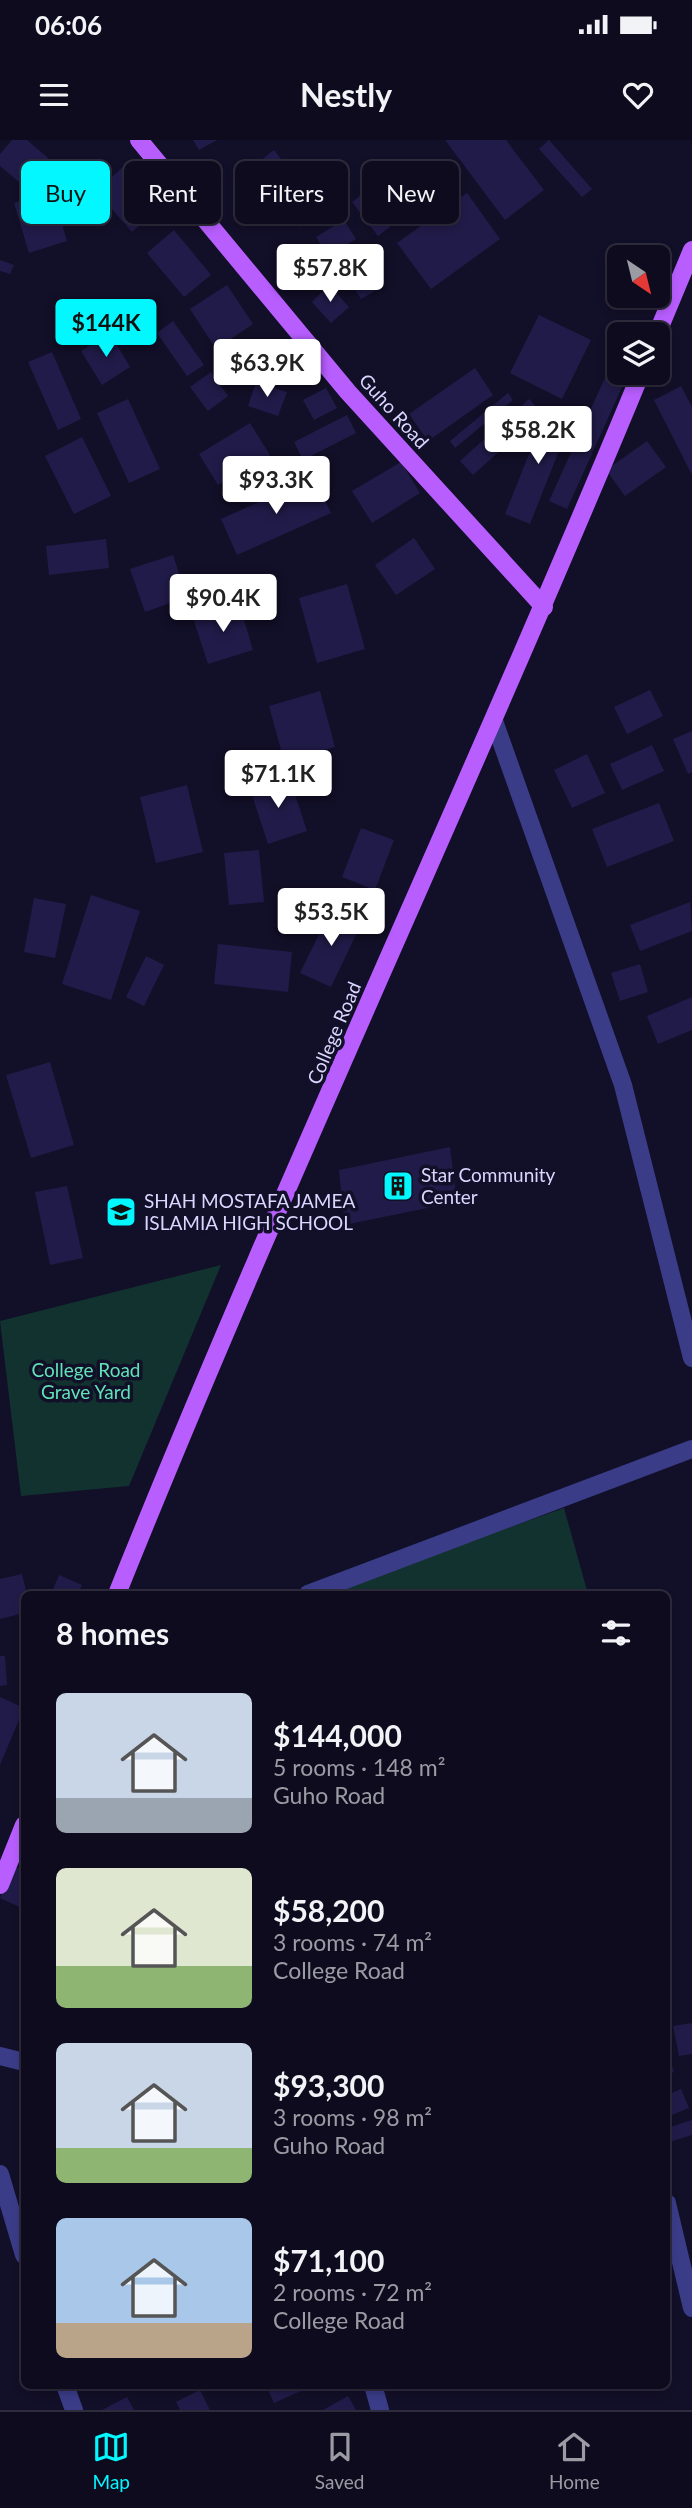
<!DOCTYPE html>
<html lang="en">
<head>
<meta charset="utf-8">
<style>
  body { margin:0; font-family:Lato,sans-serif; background:#171427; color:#f1f3f6; height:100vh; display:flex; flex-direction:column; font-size:26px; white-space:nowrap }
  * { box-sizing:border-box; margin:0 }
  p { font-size:23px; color:#9b9ba4 }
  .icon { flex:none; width:38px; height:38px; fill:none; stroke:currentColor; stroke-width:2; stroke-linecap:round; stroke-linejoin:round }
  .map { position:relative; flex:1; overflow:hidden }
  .sheet { position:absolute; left:21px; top:1451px; width:649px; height:798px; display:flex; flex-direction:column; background:#0e0b1e; border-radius:10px; box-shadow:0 4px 10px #0003,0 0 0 2px #2e2b3c }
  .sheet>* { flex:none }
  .hud { position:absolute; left:21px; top:21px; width:651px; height:63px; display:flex; gap:14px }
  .needle { width:46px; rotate:145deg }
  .tools { position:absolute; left:607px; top:105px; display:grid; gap:14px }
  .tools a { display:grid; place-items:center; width:63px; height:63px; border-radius:10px; background:#0e0b1e; box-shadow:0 4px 10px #0003,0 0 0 2px #2e2b3c; font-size:35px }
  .price { position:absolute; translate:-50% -60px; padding:0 16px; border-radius:7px; background:#fff; color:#222; font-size:23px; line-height:46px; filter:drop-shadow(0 2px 4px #0008) }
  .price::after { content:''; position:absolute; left:50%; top:42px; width:21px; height:16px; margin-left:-10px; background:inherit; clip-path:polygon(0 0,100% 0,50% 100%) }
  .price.selected { background:#03f7ff; color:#111 }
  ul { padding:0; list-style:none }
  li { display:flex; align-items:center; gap:21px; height:175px; padding:0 35px }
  li span { display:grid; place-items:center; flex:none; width:196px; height:140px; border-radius:10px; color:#555 }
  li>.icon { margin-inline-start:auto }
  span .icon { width:84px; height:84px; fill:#fffc; stroke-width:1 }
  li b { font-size:30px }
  h2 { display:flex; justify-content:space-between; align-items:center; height:84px; padding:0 35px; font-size:30px }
  .pill { padding:0 24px; border-radius:10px; background:#0e0b1e; box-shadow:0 4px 10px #0003,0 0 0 2px #2e2b3c; font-size:24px; line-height:63px }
  .pill.selected { background:#03f7ff; color:#111 }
  .status { display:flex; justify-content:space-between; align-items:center; height:49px; padding:0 35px; background:#0e0b1e; direction:ltr }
  .status svg { height:19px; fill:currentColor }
  header { display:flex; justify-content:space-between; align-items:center; height:91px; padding:0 35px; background:#0e0b1e; font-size:32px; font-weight:700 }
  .tab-bar { display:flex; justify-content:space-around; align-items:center; height:98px; border-top:2px solid #2e2b3c; background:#0e0b1e; font-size:19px; color:#9b9ba4 }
  .tab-bar a { display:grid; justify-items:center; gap:4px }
  .tab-bar .selected { color:#03f7ff }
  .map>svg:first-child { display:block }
  .green { fill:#12322f }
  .building { fill:#211b49 }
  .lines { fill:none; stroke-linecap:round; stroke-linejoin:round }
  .minor { stroke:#3a3c88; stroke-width:18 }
  .major { stroke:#b85eff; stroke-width:18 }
  .labels { text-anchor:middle; stroke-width:7; stroke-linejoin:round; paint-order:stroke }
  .street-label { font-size:19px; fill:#d9d7ff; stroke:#120f28 }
  .poi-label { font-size:19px; fill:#d9d7ff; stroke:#120f28; text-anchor:start }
  .park-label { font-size:19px; fill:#60e2b9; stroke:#120f28 }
</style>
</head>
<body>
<div class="status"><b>06:06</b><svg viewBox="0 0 49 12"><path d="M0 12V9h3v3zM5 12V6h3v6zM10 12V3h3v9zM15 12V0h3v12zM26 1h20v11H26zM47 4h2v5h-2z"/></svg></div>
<header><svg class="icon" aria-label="menu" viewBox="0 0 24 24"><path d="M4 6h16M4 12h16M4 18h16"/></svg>Nestly<svg class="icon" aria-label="heart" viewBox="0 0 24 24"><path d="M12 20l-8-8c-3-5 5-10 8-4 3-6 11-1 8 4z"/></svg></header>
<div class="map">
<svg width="692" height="2270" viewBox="0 0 692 2270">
  <rect width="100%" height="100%" fill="#120f28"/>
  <g class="green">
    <polygon points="221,1125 129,1346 21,1356 0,1181"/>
    <polygon points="564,1368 588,1454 321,1454"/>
  </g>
  <g class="building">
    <polygon points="12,0 27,0 48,18 24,46 0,26 0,14"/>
    <polygon points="193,0 217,0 199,10"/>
    <polygon points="445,0 506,0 544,50 505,80"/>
    <polygon points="549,0 592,49 582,57 539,9"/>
    <polygon points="274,10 291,32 262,54 246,32"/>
    <polygon points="132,19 168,59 132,92 96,51"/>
    <polygon points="390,33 416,67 378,96 352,62"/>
    <polygon points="322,34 339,59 300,87 283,62"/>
    <polygon points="52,51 67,101 29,113 14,63"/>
    <polygon points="467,53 500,99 431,149 397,103"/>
    <polygon points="344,80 356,99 328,116 316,97"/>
    <polygon points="174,90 211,135 184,157 147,113"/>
    <polygon points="0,120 14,125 10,134 0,131"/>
    <polygon points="365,126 380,148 361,159 347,137"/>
    <polygon points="227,145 253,184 216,209 190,169"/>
    <polygon points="329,145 349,167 331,183 312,162"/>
    <polygon points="539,175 591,200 562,259 510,233"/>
    <polygon points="173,181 204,225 187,236 157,193"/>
    <polygon points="110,193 130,227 102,245 81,211"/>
    <polygon points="261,200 269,214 239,230 231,215"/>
    <polygon points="52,212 81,279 58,290 28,222"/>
    <polygon points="475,228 493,255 428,301 409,274"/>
    <polygon points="609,229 627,236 567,369 549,361"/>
    <polygon points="211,232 228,256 208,271 190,247"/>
    <polygon points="256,242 287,252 278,276 248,266"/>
    <polygon points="681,246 692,267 692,335 654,260"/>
    <polygon points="326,248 337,268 314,280 303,260"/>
    <polygon points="508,253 513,260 455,308 450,301"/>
    <polygon points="128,259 160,329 129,343 97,273"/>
    <polygon points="529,259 542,273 473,335 460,321"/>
    <polygon points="547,269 572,278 530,384 505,374"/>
    <polygon points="347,275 356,293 303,320 294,302"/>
    <polygon points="250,283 270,315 218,345 199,314"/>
    <polygon points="82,297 111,356 74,374 45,316"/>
    <polygon points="647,301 666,327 625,356 606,330"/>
    <polygon points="401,322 420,353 372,383 352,351"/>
    <polygon points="314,337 331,373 237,415 221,379"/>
    <polygon points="414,398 435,429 396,455 375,425"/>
    <polygon points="106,399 109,428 49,435 46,406"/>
    <polygon points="173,415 187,457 145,472 130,429"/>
    <polygon points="347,444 365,509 317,523 299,458"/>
    <polygon points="239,463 253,510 208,524 193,478"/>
    <polygon points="650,550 663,576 627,594 614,567"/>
    <polygon points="320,551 335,607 284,621 269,566"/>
    <polygon points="692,591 692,632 688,634 673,599"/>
    <polygon points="652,605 664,631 622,650 610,624"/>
    <polygon points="587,614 605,653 572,668 554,630"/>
    <polygon points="289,636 307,691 268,704 250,649"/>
    <polygon points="187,645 203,712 156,723 140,657"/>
    <polygon points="659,663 674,701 607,727 592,689"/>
    <polygon points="361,688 394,700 375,750 342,737"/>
    <polygon points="259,710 264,762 229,765 224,713"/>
    <polygon points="91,755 140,771 111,860 62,844"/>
    <polygon points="34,758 66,764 55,818 24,812"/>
    <polygon points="690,762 692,791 640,811 630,785"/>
    <polygon points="332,768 362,782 331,847 300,833"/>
    <polygon points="218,804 292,812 288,852 214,844"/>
    <polygon points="146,816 164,825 144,866 126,857"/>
    <polygon points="640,824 648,852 620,861 611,833"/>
    <polygon points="692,857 692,890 658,904 647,876"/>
    <polygon points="50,922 74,1005 31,1018 6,935"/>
    <polygon points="450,1007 457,1062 344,1085 339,1030"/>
    <polygon points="67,1046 83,1118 50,1125 35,1052"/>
    <polygon points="22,1434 27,1454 24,1473 0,1479 0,1439"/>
    <polygon points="59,1435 82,1445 78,1454 51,1454"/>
    <polygon points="0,1516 5,1516 7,1545 0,1546"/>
    <polygon points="0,1557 24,1568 0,1625"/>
    <polygon points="14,1726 24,1731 24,1769 0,1758"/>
    <polygon points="692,1883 692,1914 679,1916 673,1886"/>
    <polygon points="671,1923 674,1932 667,1935 667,1925"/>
    <polygon points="681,1949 689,1968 667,1977 667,1955"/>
    <polygon points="692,1980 692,1995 669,2002 667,1988"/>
    <polygon points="24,2001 24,2026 19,2026 19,2002"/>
    <polygon points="266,2245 300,2245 303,2250 274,2263"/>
    <polygon points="200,2250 210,2270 180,2270 176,2262"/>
    <polygon points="348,2256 356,2270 323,2270"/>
    <polygon points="127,2257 134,2270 102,2270"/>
  </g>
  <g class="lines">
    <g class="minor">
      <polyline points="494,581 623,945 692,1218"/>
      <polyline points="308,1454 692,1309"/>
      <polyline points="0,1916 24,1922"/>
      <polyline points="0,2034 24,2115"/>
      <polyline points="667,2063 692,2168"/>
      <polyline points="65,2245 74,2270"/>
      <polyline points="373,2245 380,2270"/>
    </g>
    <g class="major">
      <polyline points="139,0 348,252 544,467"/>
      <polyline points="657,194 692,110"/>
      <path d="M117 1454C282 1043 472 642 641 233"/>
      <polyline points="0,1745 24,1685"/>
    </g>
  </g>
  <defs>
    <g id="building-square" transform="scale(1.575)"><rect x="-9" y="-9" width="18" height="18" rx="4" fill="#03f7ff" stroke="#120f28"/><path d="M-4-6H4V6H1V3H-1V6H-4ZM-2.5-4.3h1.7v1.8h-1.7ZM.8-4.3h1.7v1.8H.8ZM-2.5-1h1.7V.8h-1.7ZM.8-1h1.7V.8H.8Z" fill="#111"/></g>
    <g id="school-square" transform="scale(1.575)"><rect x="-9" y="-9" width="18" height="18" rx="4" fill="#03f7ff" stroke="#120f28"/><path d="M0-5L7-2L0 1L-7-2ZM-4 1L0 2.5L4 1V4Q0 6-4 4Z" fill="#111"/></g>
  </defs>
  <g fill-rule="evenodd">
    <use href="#building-square" x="398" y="1046"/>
    <use href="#school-square" x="121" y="1072"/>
  </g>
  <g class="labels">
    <g class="street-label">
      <text transform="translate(394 271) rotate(48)" y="7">Guho Road</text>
      <text transform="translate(334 893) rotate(-67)" y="7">College Road</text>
    </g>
    <g class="poi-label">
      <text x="421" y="1042">Star Community<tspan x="421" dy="22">Center</tspan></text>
      <text x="144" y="1068">SHAH MOSTAFA JAMEA<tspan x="144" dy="22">ISLAMIA HIGH SCHOOL</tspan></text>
    </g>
    <g class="park-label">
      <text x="86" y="1237">College Road<tspan x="86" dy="22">Grave Yard</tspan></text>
    </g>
  </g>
</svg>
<div class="tools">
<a><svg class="needle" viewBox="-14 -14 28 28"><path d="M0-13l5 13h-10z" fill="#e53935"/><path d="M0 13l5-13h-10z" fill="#9b9ba4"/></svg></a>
<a><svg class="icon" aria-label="layers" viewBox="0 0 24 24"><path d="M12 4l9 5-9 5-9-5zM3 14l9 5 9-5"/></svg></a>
</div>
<b class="price" style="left:330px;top:164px">$57.8K</b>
<b class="price selected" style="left:106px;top:219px">$144K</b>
<b class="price" style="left:267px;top:259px">$63.9K</b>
<b class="price" style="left:538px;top:326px">$58.2K</b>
<b class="price" style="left:276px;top:376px">$93.3K</b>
<b class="price" style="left:223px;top:494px">$90.4K</b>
<b class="price" style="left:278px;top:670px">$71.1K</b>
<b class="price" style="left:331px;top:808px">$53.5K</b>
<div class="hud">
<a class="pill selected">Buy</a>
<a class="pill">Rent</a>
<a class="pill">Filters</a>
<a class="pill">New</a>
</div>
<section class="sheet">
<h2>8 homes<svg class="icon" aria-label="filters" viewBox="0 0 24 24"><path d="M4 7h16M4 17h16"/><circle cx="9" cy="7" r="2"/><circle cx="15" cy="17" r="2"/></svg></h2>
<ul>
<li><span style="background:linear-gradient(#c9d6e8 75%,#9aa5b1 0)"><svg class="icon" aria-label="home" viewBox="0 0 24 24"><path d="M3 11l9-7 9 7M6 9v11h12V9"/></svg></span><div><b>$144,000</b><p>5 rooms · 148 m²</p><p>Guho Road</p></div></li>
<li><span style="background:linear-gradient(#dfe7d0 70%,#8fb573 0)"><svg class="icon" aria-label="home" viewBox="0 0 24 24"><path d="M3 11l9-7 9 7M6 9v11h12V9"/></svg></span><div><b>$58,200</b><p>3 rooms · 74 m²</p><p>College Road</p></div></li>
<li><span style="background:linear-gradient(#c9d6e8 75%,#8fb573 0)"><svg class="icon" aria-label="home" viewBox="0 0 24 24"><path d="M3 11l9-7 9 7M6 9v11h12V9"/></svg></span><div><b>$93,300</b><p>3 rooms · 98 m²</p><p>Guho Road</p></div></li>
<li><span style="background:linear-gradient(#a9c7e8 75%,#b9a48a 0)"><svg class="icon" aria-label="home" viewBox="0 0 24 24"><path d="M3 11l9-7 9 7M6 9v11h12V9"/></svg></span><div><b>$71,100</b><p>2 rooms · 72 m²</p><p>College Road</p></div></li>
</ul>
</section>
</div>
<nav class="tab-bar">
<a class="selected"><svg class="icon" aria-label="map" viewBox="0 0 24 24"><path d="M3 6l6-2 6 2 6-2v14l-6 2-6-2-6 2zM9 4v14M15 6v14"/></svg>Map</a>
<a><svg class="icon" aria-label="saved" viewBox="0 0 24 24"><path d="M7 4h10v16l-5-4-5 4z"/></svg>Saved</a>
<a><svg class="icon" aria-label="home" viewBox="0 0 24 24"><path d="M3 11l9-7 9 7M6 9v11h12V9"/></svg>Home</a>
</nav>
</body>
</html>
